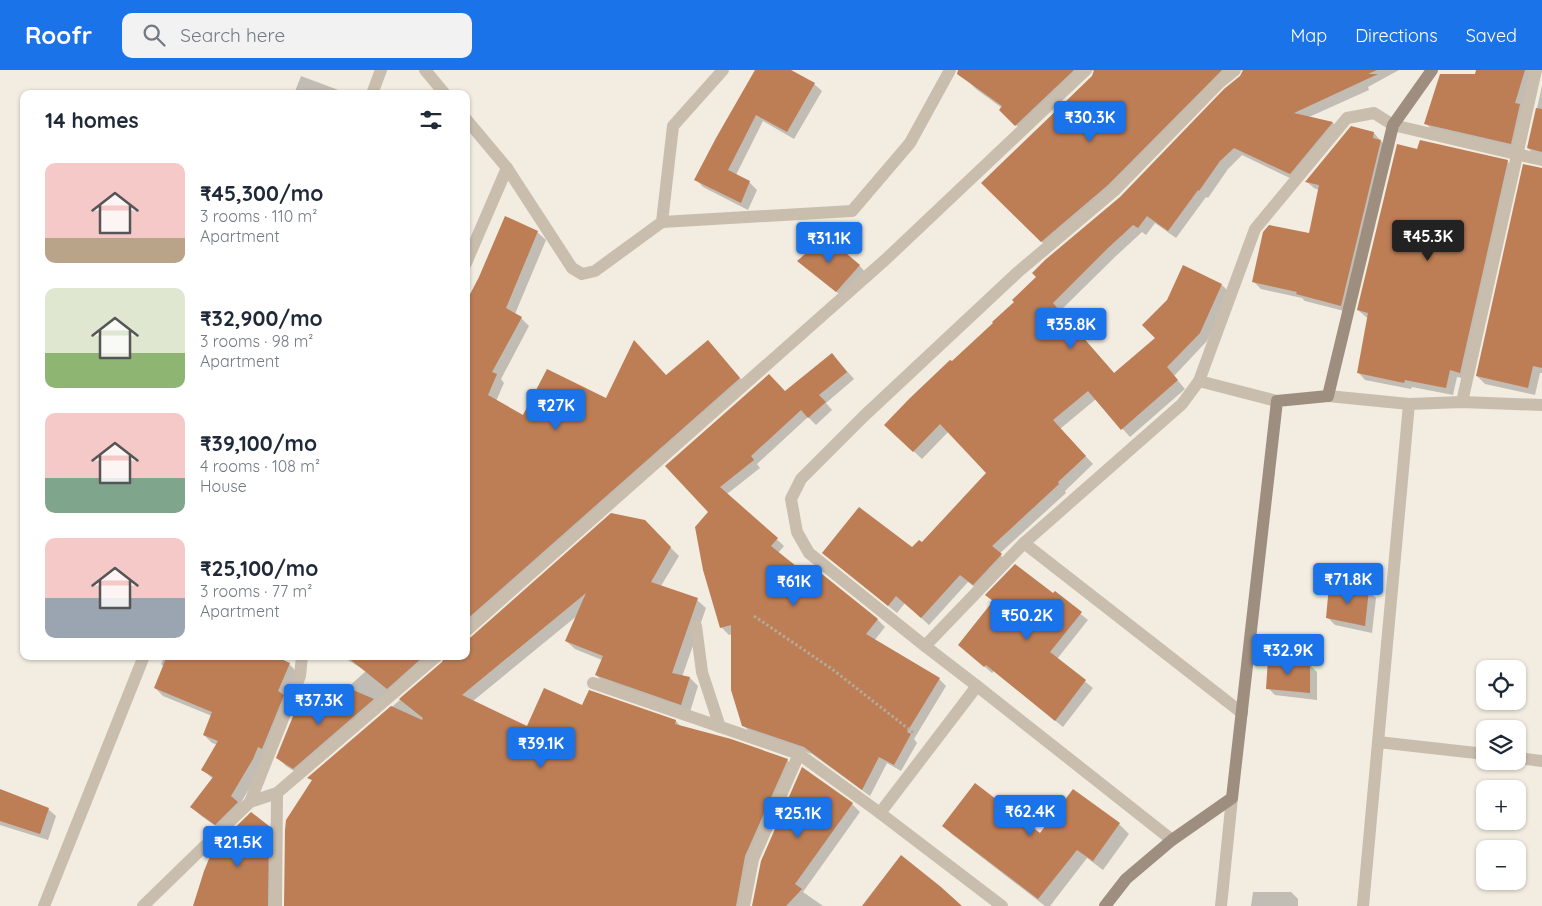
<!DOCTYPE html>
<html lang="en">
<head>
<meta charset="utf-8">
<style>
  body { margin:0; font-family:Quicksand,sans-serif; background:#f2f2f3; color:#1f2937; height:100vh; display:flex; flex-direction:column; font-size:19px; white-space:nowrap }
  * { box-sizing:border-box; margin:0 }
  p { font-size:16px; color:#747a83 }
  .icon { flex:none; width:28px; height:28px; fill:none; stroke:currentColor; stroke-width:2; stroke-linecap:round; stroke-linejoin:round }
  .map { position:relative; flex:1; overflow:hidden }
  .panel { position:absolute; left:20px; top:20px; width:450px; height:570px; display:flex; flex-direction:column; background:#fff; border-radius:10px; box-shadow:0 1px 4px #0004 }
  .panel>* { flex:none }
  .buttons { position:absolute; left:1476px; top:590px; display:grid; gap:10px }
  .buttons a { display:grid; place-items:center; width:50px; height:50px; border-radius:10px; background:#fff; box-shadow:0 1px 4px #0004; font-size:25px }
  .price { position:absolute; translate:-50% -42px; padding:0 11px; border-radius:5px; background:#1a73e8; color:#fff; font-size:16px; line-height:32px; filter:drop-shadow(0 1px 2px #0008) }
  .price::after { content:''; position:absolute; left:50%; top:30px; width:15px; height:11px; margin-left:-8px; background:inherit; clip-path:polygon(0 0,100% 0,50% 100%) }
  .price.selected { background:#222; color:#fff }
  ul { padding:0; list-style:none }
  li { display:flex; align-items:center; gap:15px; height:125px; padding:0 25px }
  li span { display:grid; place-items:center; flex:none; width:140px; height:100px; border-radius:10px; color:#555 }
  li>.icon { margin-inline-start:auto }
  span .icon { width:60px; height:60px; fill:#fffc; stroke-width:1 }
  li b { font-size:21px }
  h2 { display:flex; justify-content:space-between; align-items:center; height:60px; padding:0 25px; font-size:21px }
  header { display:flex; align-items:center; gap:30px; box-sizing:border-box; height:70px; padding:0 25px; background:#1a73e8; color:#fff }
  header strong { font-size:24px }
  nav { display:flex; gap:28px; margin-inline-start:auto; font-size:18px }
  .search { width:350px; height:45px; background:#f2f2f3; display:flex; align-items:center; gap:12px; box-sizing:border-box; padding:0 18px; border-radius:10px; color:#747a83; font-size:19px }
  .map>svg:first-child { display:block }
  .shadow { fill:#0003 }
  .building { fill:#bd7d55 }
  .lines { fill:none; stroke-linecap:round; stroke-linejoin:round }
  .path { stroke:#b5a998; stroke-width:3; stroke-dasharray:2.5 2.5; stroke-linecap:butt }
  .street { stroke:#c9beae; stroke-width:12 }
  .secondary { stroke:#9d8e7f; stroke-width:12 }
</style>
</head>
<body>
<header>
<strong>Roofr</strong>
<div class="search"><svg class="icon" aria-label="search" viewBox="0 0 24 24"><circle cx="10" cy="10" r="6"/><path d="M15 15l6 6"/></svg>Search here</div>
<nav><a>Map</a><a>Directions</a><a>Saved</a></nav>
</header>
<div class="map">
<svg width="1542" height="836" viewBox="0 0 1542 836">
  <rect width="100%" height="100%" fill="#f2ece1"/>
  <g class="shadow">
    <polygon points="757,0 789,0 814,14 822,21 794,69 763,51 736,105 749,112 757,120 748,140 703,117 696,109"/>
    <polygon points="976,0 1242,0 1222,15 1049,179 983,113 1093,7 1095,0 1089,2 1024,63 1001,40 1002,38 976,19 968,11"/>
    <polygon points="1244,0 1399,0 1368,17 1369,20 1309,47 1333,53 1340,61 1298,112 1242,85 1228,99 1208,128 1206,127 1176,168 1155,153 1146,165 1142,162 1116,186 1060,241 1115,304 1222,215 1230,223 1207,271 1174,306 1185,319 1130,367 1096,329 1060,359 1093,394 1065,421 1066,423 999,484 1009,493 981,522 968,512 929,555 905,533 897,543 824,483 912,479 922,474 987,403 949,361 922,389 894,363 952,293 995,253 1121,128 1244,3"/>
    <polygon points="1478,0 1542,0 1519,81 1434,61 1426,54 1476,6"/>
    <polygon points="301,6 349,24 294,24"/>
    <polygon points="1542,16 1542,87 1536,86 1528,78"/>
    <polygon points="1374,63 1388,79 1348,242 1305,231 1302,228 1261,219 1254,212 1310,165 1319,120 1314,118 1307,112"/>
    <polygon points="1418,81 1507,91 1514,99 1467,309 1457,307 1453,325 1412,317 1411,319 1365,310 1358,302 1369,248 1366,247 1358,240"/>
    <polygon points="1542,99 1542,303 1540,303 1535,325 1485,314 1477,306"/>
    <polygon points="537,162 546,170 515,244 521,248 529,256 501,309 504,313 496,331 523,347 606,330 666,306 716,280 747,316 469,563 466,567 466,235"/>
    <polygon points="799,191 859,195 866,203 844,228"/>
    <polygon points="839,292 854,309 826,333 832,340 816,355 808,347 757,394 760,398 727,424 784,476 778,483 807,505 812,498 878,550 885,557 874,571 939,609 946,616 914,669 917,673 901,701 887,693 870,726 812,684 751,663 743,655 732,564 729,565 721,557 710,442 667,396 785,323"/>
    <polygon points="644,451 679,486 661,516 697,530 706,538 682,607 690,608 698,616 690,642 604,613 596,605 602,590 575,579 566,571 578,545 473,631 527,658 583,637 590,621 676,651 681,657 787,690 796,698 753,796 745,836 285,836 313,711 309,708 443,593 446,587 440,588 302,706 286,696 278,688 315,647 366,601 341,586 466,586 472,568"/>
    <polygon points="1368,520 1376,528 1372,563 1335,555 1327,547"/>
    <polygon points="1055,523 1088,550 1057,589 1093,618 1063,657 994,601 992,603 959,575 994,532 1053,525"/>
    <polygon points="165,586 270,586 289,594 297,602 261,698 224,762 200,745 192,737 213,709 203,700 218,675 212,673 204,665 212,646 163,626 155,618 164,597 161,594"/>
    <polygon points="1310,595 1317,602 1317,630 1275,625 1268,618"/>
    <polygon points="1073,720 1119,754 1129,764 1103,800 1087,788 1050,836 1045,836 953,765 943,756 1040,764"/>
    <polygon points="0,727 48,739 56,746 48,770 0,755"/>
    <polygon points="852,734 860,742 803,822 823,836 753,836"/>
    <polygon points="268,757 276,765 276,836 194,836"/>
    <polygon points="1253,822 1291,822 1298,829 1298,836 1251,836"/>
  </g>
  <g class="building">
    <polygon points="755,0 791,0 815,13 787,62 756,45 728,100 750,111 741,133 694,110 716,68"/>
    <polygon points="958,0 1074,0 1015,56 999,40 1002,36 957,4"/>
    <polygon points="1094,0 1222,0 1108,115 1041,172 981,113 1092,6"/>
    <polygon points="1243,0 1377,0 1368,4 1378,4 1294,43 1333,52 1290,104 1234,78 1220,91 1199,121 1198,120 1168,161 1147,146 1138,158 1133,155 1108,178 1053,233 1114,303 1155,268 1142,255 1167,230 1183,195 1222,214 1200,263 1167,297 1178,310 1121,360 1088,321 1053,350 1086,386 1058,412 1059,414 992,476 1002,484 973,515 960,505 921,548 896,526 888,536 822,483 859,437 912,477 919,470 922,472 986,403 940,354 913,382 884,355 910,328 950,290 952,291 993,253 992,252 1014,232 1012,230 1036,207 1032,203 1045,190 1120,127 1224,19 1240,6"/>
    <polygon points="1476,0 1525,0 1515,33 1520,34 1511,74 1424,54 1440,4 1475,4"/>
    <polygon points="1536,38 1542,39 1542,82 1527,78"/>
    <polygon points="1351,56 1374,62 1373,68 1381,70 1341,236 1296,224 1297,222 1252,212 1263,162 1269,155 1309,163 1319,115 1305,112"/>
    <polygon points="1420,70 1508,90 1460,303 1450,300 1446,318 1405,310 1404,313 1357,303 1368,243 1357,240 1397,74 1417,79"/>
    <polygon points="1523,94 1542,98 1542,298 1533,296 1528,318 1476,306"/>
    <polygon points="505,146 538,161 506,238 522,247 492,302 497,304 488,325 523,345 547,299 606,328 634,270 666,305 708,270 740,308 466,550 466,232 479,207"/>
    <polygon points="826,166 860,195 836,222 797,191"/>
    <polygon points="832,283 847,302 819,325 826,332 808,348 801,340 751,386 754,390 720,417 778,468 771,476 806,504 812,496 878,549 866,564 940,608 907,662 911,664 894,695 879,687 862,720 804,677 742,656 731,620 731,555 720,558 703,500 695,457 708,442 665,396 769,304 785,321"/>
    <polygon points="611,443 645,450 671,477 651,512 698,528 672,603 690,607 681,635 595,605 603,586 565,571 586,523 462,625 527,656 544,618 582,635 589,620 676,650 675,654 731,669 788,689 745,786 736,836 284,836 285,760 286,750 312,710 307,708 391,636 422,650 423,648 399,629 442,592 445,586 466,586 466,569 471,567"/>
    <polygon points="1015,494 1053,523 1055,521 1082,542 1050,582 1086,610 1055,651 986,595 984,597 958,575 993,531 985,525"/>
    <polygon points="1329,516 1369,519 1365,556 1326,548"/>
    <polygon points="167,586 274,586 290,593 278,621 284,625 262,679 258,677 253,689 231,726 238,732 215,755 190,737 213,707 201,700 218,671 203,665 212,642 154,618"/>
    <polygon points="346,586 424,586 387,619"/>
    <polygon points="1268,589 1310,594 1310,623 1266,619"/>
    <polygon points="346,617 374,629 293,699 276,688 298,634 315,645"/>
    <polygon points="802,697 853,733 795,814 802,819 786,836 752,836 761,791"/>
    <polygon points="975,713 1040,763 1073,719 1120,753 1093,791 1077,780 1038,829 942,756"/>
    <polygon points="0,719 49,738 40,764 0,751"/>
    <polygon points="251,742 269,756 268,836 193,836 204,801 213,779"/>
    <polygon points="901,785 941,817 962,836 862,836"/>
  </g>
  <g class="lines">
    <polyline class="path" points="754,546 832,599 915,664"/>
    <g class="street">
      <polyline points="425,0 445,24"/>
      <polyline points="372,24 381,0"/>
      <polyline points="466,49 507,98 572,198 582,204 595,201 662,152 673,56 723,0"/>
      <polyline points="662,152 852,141 910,73 950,0"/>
      <polyline points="466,193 507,98"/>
      <polyline points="1328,326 1409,334"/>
      <polyline points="1277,331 1199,311 1255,159 1347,48 1374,43 1393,55 1542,90"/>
      <polyline points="1462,332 1536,0"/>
      <polyline points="1024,473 1182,334 1199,311"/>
      <polyline points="696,556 702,602 720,657"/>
      <polyline points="466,561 885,190 1086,0"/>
      <polyline points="925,576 809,483 797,462 791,429 801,409 864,346 1018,202 1114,121 1219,13 1235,0"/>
      <polyline points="593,613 799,684"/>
      <polyline points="977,616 925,576 1024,473 1242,643"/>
      <polyline points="1378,672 1485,684"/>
      <polyline points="1518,688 1542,691"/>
      <polyline points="250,732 300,606 302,586"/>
      <polyline points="44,836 144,586"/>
      <polyline points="143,836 250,732 277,723 437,586"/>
      <polyline points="276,836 277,723"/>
      <polyline points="744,836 753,789 799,684 880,743"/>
      <polyline points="1002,836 880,743 977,616 1172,770"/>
      <polyline points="1221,836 1232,728"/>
      <polyline points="1363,836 1409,334 1462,332 1542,335"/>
    </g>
    <polyline class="secondary" points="1105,836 1126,809 1172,770 1232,728 1277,331 1328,326 1393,55 1432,0"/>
  </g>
</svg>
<div class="buttons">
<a><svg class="icon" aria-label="locate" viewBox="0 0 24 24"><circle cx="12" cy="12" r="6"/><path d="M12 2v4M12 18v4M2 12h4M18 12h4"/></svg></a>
<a><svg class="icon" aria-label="layers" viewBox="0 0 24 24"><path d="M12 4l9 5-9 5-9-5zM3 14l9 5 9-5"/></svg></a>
<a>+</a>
<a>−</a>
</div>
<b class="price" style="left:1090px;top:73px">₹30.3K</b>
<b class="price selected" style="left:1428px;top:192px">₹45.3K</b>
<b class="price" style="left:829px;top:194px">₹31.1K</b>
<b class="price" style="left:1071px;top:280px">₹35.8K</b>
<b class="price" style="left:556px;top:361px">₹27K</b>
<b class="price" style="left:1348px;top:535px">₹71.8K</b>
<b class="price" style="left:794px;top:537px">₹61K</b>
<b class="price" style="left:1027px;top:571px">₹50.2K</b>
<b class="price" style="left:1288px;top:606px">₹32.9K</b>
<b class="price" style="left:319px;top:656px">₹37.3K</b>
<b class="price" style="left:541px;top:699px">₹39.1K</b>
<b class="price" style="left:1030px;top:767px">₹62.4K</b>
<b class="price" style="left:798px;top:769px">₹25.1K</b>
<b class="price" style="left:238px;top:798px">₹21.5K</b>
<section class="panel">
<h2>14 homes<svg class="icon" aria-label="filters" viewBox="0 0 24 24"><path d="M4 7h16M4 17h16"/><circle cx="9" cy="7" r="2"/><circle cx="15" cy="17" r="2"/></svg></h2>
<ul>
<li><span style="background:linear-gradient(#f6c9c9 75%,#b9a48a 0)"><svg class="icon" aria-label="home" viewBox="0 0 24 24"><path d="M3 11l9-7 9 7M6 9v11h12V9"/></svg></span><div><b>₹45,300/mo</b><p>3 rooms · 110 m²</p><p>Apartment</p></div></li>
<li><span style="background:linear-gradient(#dfe7d0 65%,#8fb573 0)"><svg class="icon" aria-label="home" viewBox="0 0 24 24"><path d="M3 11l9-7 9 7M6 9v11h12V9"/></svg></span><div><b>₹32,900/mo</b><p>3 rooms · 98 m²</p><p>Apartment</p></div></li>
<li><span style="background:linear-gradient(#f6c9c9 65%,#7fa58c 0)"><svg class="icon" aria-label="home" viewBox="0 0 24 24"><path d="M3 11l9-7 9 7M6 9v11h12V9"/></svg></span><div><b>₹39,100/mo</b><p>4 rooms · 108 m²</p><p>House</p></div></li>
<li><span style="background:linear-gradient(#f6c9c9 60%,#9aa5b1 0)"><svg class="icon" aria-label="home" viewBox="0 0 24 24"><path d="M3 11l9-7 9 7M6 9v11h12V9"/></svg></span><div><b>₹25,100/mo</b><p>3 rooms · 77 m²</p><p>Apartment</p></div></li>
</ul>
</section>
</div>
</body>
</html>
